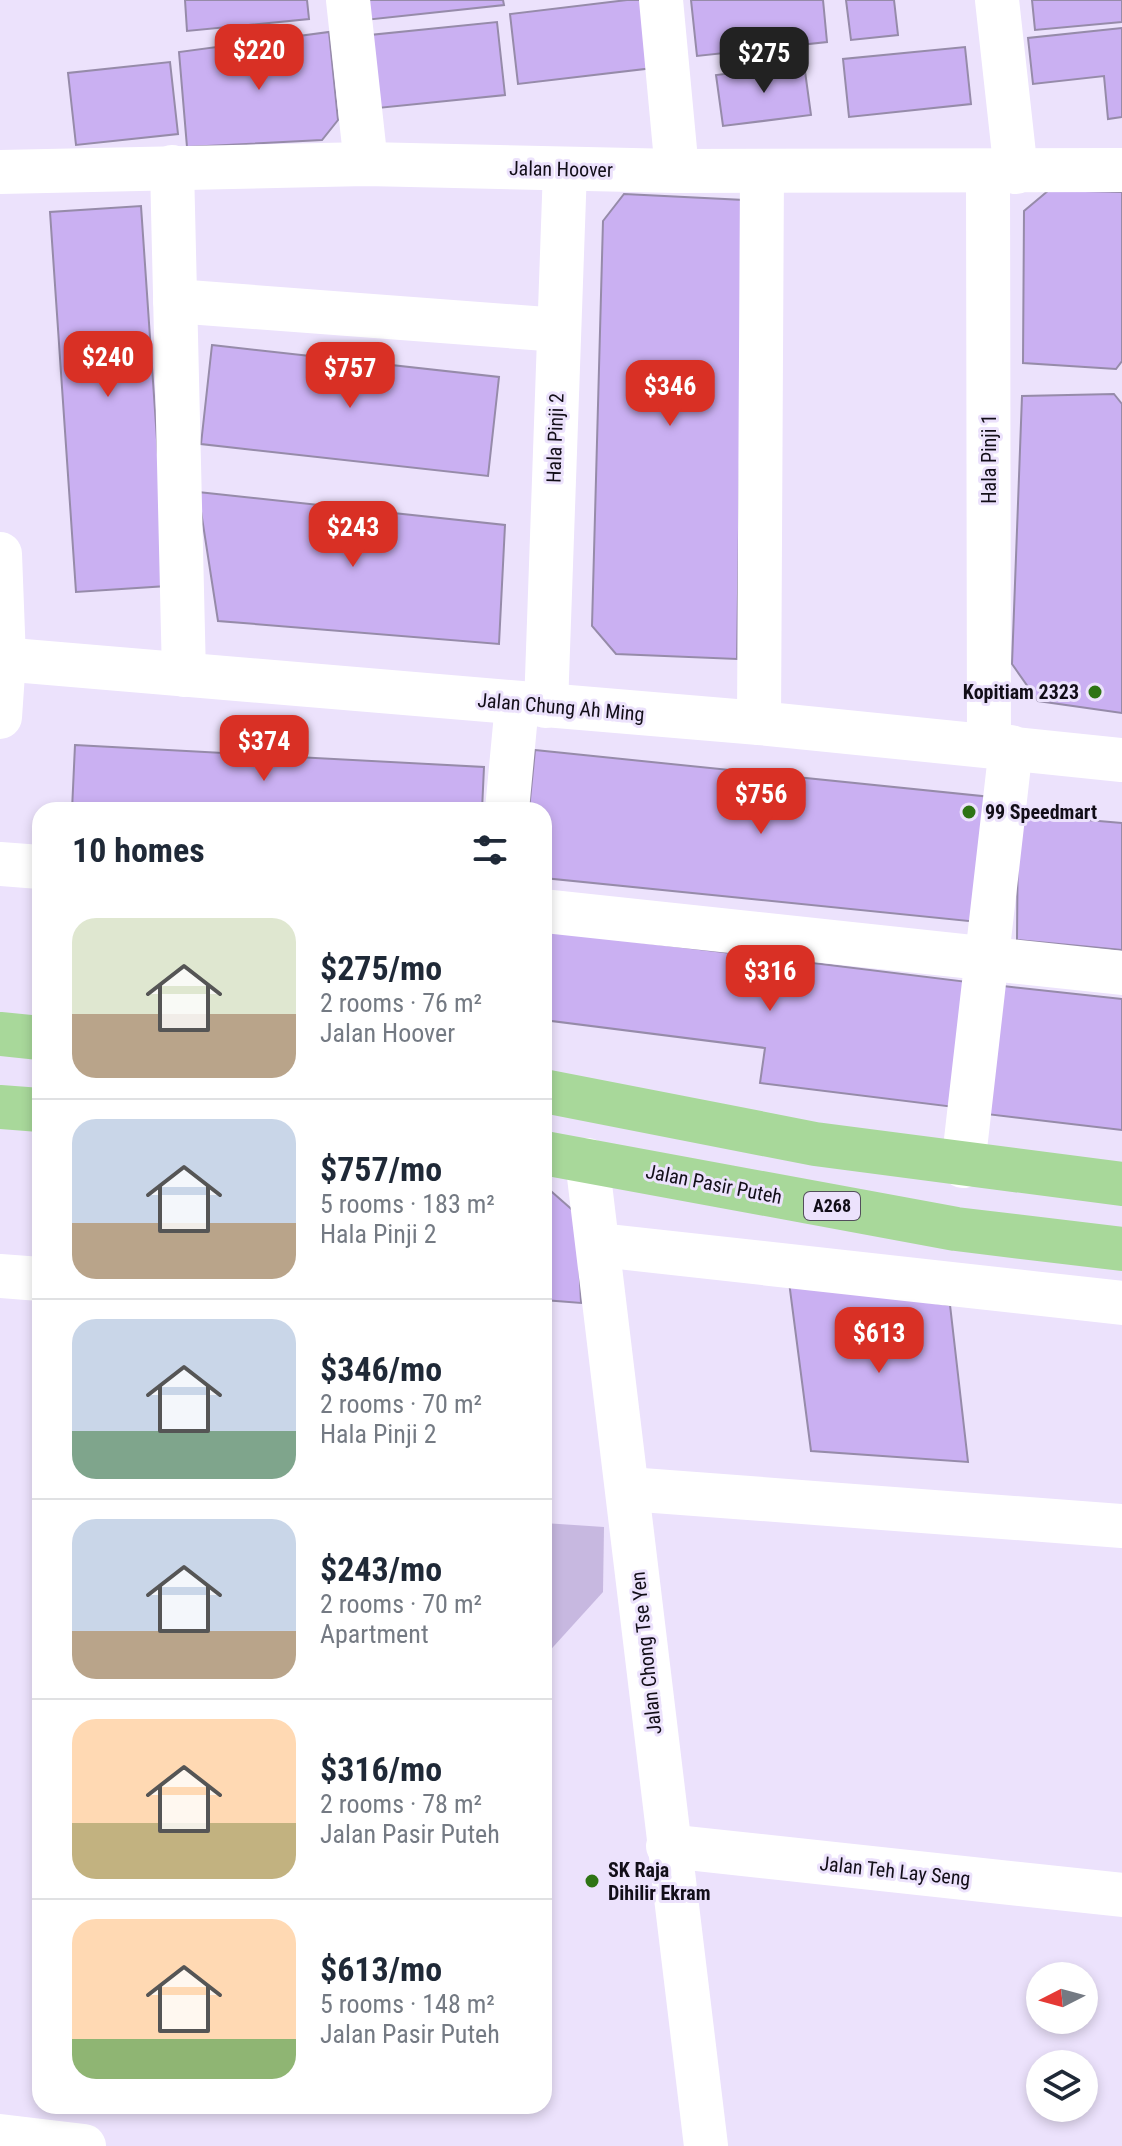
<!DOCTYPE html>
<html lang="en">
<head>
<meta charset="utf-8">
<style>
  body { margin:0; font-family:"Roboto Condensed",sans-serif; background:#f2f2f3; color:#1f2937; height:100vh; display:flex; flex-direction:column; font-size:30px; white-space:nowrap }
  * { box-sizing:border-box; margin:0 }
  p { font-size:26px; color:#747a83 }
  .icon { flex:none; width:44px; height:44px; fill:none; stroke:currentColor; stroke-width:2; stroke-linecap:round; stroke-linejoin:round }
  .map { position:relative; flex:1; overflow:hidden }
  .side { position:absolute; left:32px; top:802px; width:520px; height:1312px; display:flex; flex-direction:column; background:#fff; border-radius:24px; box-shadow:0 4px 12px #0003 }
  .side>* { flex:none }
  .needle { width:52px; rotate:264deg }
  .tools { position:absolute; left:1026px; top:1962px; display:grid; gap:16px }
  .tools a { display:grid; place-items:center; width:72px; height:72px; border-radius:50%; background:#fff; box-shadow:0 4px 12px #0003; font-size:40px }
  .price { position:absolute; translate:-50% -68px; padding:0 18px; border-radius:16px; background:#d93025; color:#fff; font-size:26px; line-height:52px; filter:drop-shadow(0 2px 4px #0008) }
  .price::after { content:''; position:absolute; left:50%; top:48px; width:24px; height:18px; margin-left:-12px; background:inherit; clip-path:polygon(0 0,100% 0,50% 100%) }
  .price.active { background:#222; color:#fff }
  ul { padding:0; list-style:none }
  li { display:flex; align-items:center; gap:24px; height:200px; padding:0 40px }
  li+li { border-top:2px solid #e0e1e3 }
  li span { display:grid; place-items:center; flex:none; width:224px; height:160px; border-radius:24px; color:#555 }
  li>.icon { margin-inline-start:auto }
  span .icon { width:96px; height:96px; fill:#fffc; stroke-width:1 }
  li b { font-size:34px }
  h2 { display:flex; justify-content:space-between; align-items:center; height:96px; padding:0 40px; font-size:34px }
  .map>svg:first-child { display:block }
  .green { fill:#c7b8e0 }
  .building { fill:#cab0f2; stroke:#968ba9; stroke-width:2 }
  .lines { fill:none; stroke-linecap:round; stroke-linejoin:round }
  .minor { stroke:#fff; stroke-width:44 }
  .major { stroke:#a8d89a; stroke-width:44 }
  .poi-dot { fill:#2e7414; stroke:#ece2fc; stroke-width:3 }
  .labels { text-anchor:middle; stroke-width:6; stroke-linejoin:round; paint-order:stroke }
  .shield { fill:#ece2fc; stroke:#534e5c; stroke-width:2 }
  .shield-label { font-size:18px; font-weight:bold; fill:#120e18 }
  .street-label { font-size:20px; fill:#120e18; stroke:#ece2fc }
  .poi-label { font-size:20px; font-weight:bold; fill:#120e18; stroke:#ece2fc; text-anchor:start }
</style>
</head>
<body>
<div class="map">
<svg width="1122" height="2146" viewBox="0 0 1122 2146">
  <rect width="100%" height="100%" fill="#ece2fc"/>
  <polygon class="green" points="544,1523 604,1527 603,1592 544,1657"/>
  <g class="building">
    <polygon points="185,0 307,0 309,19 187,31"/>
    <polygon points="363,0 503,0 504,5 365,20"/>
    <polygon points="627,0 645,0 653,68 518,84 510,14"/>
    <polygon points="691,0 823,0 827,42 697,56"/>
    <polygon points="846,0 894,0 898,35 851,40"/>
    <polygon points="1032,0 1122,0 1122,22 1035,30"/>
    <polygon points="497,22 505,95 378,108 370,35"/>
    <polygon points="1122,28 1122,117 1108,119 1104,76 1033,84 1028,38"/>
    <polygon points="329,32 338,120 322,140 187,147 179,52"/>
    <polygon points="965,47 971,104 849,117 843,59"/>
    <polygon points="170,62 178,134 76,145 68,73"/>
    <polygon points="804,64 811,115 723,126 716,75"/>
    <polygon points="1049,190 1122,192 1122,361 1116,369 1023,363 1024,211"/>
    <polygon points="624,194 744,200 737,659 616,654 592,626 603,221"/>
    <polygon points="141,206 167,586 76,592 50,212"/>
    <polygon points="212,345 499,377 488,476 201,444"/>
    <polygon points="1114,394 1122,404 1122,713 1038,701 1012,664 1022,396"/>
    <polygon points="198,492 505,525 499,644 218,621"/>
    <polygon points="75,745 484,767 482,810 72,810"/>
    <polygon points="535,750 991,797 978,922 544,878 544,810 529,810"/>
    <polygon points="1018,814 1122,823 1122,950 1017,940"/>
    <polygon points="544,930 968,982 954,1107 760,1083 765,1048 544,1020"/>
    <polygon points="1003,986 1122,999 1122,1130 986,1114"/>
    <polygon points="544,1185 577,1214 581,1303 544,1300"/>
    <polygon points="789,1282 950,1305 968,1462 811,1451"/>
  </g>
  <g class="lines">
    <g class="minor">
      <polyline points="348,0 366,164"/>
      <polyline points="661,0 677,171"/>
      <polyline points="997,0 1016,172"/>
      <polyline points="172,167 184,675"/>
      <polyline points="0,172 366,164 677,171 1122,170"/>
      <polyline points="988,173 989,746"/>
      <polyline points="175,301 559,330"/>
      <polyline points="0,554 4,659 0,717"/>
      <polyline points="0,659 759,723 1122,760"/>
      <polyline points="546,706 565,169"/>
      <polyline points="759,723 762,171"/>
      <polyline points="507,810 517,704"/>
      <polyline points="0,864 40,867"/>
      <polyline points="544,911 1122,973"/>
      <polyline points="587,1160 706,2146"/>
      <polyline points="963,1166 1011,747"/>
      <polyline points="600,1245 1122,1303"/>
      <polyline points="0,1276 40,1279"/>
      <polyline points="628,1489 1122,1526"/>
      <polyline points="668,1846 1122,1895"/>
      <polyline points="0,2136 84,2146"/>
    </g>
    <g class="major">
      <polyline points="0,1034 40,1038"/>
      <polyline points="544,1091 815,1144 1122,1184"/>
      <polyline points="0,1107 40,1110"/>
      <polyline points="544,1153 956,1229 1122,1249"/>
    </g>
  </g>
  <g class="poi-dot">
    <circle cx="1095" cy="692" r="8"/>
    <circle cx="969" cy="812" r="8"/>
    <circle cx="592" cy="1881" r="8"/>
  </g>
  <g class="labels">
    <rect class="shield" x="804" y="1192" width="56" height="28" rx="6"/>
    <g class="shield-label">
      <text x="832" y="1212">A268</text>
    </g>
    <g class="street-label">
      <text transform="translate(561 169) rotate(1)" y="7">Jalan Hoover</text>
      <text transform="translate(555 438) rotate(-88)" y="7">Hala Pinji 2</text>
      <text transform="translate(989 459) rotate(-90)" y="7">Hala Pinji 1</text>
      <text transform="translate(561 707) rotate(5)" y="7">Jalan Chung Ah Ming</text>
      <text transform="translate(714 1184) rotate(11)" y="7">Jalan Pasir Puteh</text>
      <text transform="translate(646 1653) rotate(-96)" y="7">Jalan Chong Tse Yen</text>
      <text transform="translate(895 1871) rotate(6)" y="7">Jalan Teh Lay Seng</text>
    </g>
    <g class="poi-label">
      <text x="1079" y="699" text-anchor="end">Kopitiam 2323</text>
      <text x="985" y="819">99 Speedmart</text>
      <text x="608" y="1877">SK Raja<tspan x="608" dy="23">Dihilir Ekram</tspan></text>
    </g>
  </g>
</svg>
<div class="tools">
<a><svg class="needle" viewBox="-14 -14 28 28"><path d="M0-13l5 13h-10z" fill="#e53935"/><path d="M0 13l5-13h-10z" fill="#747a83"/></svg></a>
<a><svg class="icon" aria-label="layers" viewBox="0 0 24 24"><path d="M12 4l9 5-9 5-9-5zM3 14l9 5 9-5"/></svg></a>
</div>
<b class="price" style="left:259px;top:92px">$220</b>
<b class="price active" style="left:764px;top:95px">$275</b>
<b class="price" style="left:108px;top:399px">$240</b>
<b class="price" style="left:350px;top:410px">$757</b>
<b class="price" style="left:670px;top:428px">$346</b>
<b class="price" style="left:353px;top:569px">$243</b>
<b class="price" style="left:264px;top:783px">$374</b>
<b class="price" style="left:761px;top:836px">$756</b>
<b class="price" style="left:770px;top:1013px">$316</b>
<b class="price" style="left:879px;top:1375px">$613</b>
<section class="side">
<h2>10 homes<svg class="icon" aria-label="filters" viewBox="0 0 24 24"><path d="M4 7h16M4 17h16"/><circle cx="9" cy="7" r="2"/><circle cx="15" cy="17" r="2"/></svg></h2>
<ul>
<li><span style="background:linear-gradient(#dfe7d0 60%,#b9a48a 0)"><svg class="icon" aria-label="home" viewBox="0 0 24 24"><path d="M3 11l9-7 9 7M6 9v11h12V9"/></svg></span><div><b>$275/mo</b><p>2 rooms · 76 m²</p><p>Jalan Hoover</p></div></li>
<li><span style="background:linear-gradient(#c9d6e8 65%,#b9a48a 0)"><svg class="icon" aria-label="home" viewBox="0 0 24 24"><path d="M3 11l9-7 9 7M6 9v11h12V9"/></svg></span><div><b>$757/mo</b><p>5 rooms · 183 m²</p><p>Hala Pinji 2</p></div></li>
<li><span style="background:linear-gradient(#c9d6e8 70%,#7fa58c 0)"><svg class="icon" aria-label="home" viewBox="0 0 24 24"><path d="M3 11l9-7 9 7M6 9v11h12V9"/></svg></span><div><b>$346/mo</b><p>2 rooms · 70 m²</p><p>Hala Pinji 2</p></div></li>
<li><span style="background:linear-gradient(#c9d6e8 70%,#b9a48a 0)"><svg class="icon" aria-label="home" viewBox="0 0 24 24"><path d="M3 11l9-7 9 7M6 9v11h12V9"/></svg></span><div><b>$243/mo</b><p>2 rooms · 70 m²</p><p>Apartment</p></div></li>
<li><span style="background:linear-gradient(#ffd9b3 65%,#c2b280 0)"><svg class="icon" aria-label="home" viewBox="0 0 24 24"><path d="M3 11l9-7 9 7M6 9v11h12V9"/></svg></span><div><b>$316/mo</b><p>2 rooms · 78 m²</p><p>Jalan Pasir Puteh</p></div></li>
<li><span style="background:linear-gradient(#ffd9b3 75%,#8fb573 0)"><svg class="icon" aria-label="home" viewBox="0 0 24 24"><path d="M3 11l9-7 9 7M6 9v11h12V9"/></svg></span><div><b>$613/mo</b><p>5 rooms · 148 m²</p><p>Jalan Pasir Puteh</p></div></li>
</ul>
</section>
</div>
</body>
</html>
